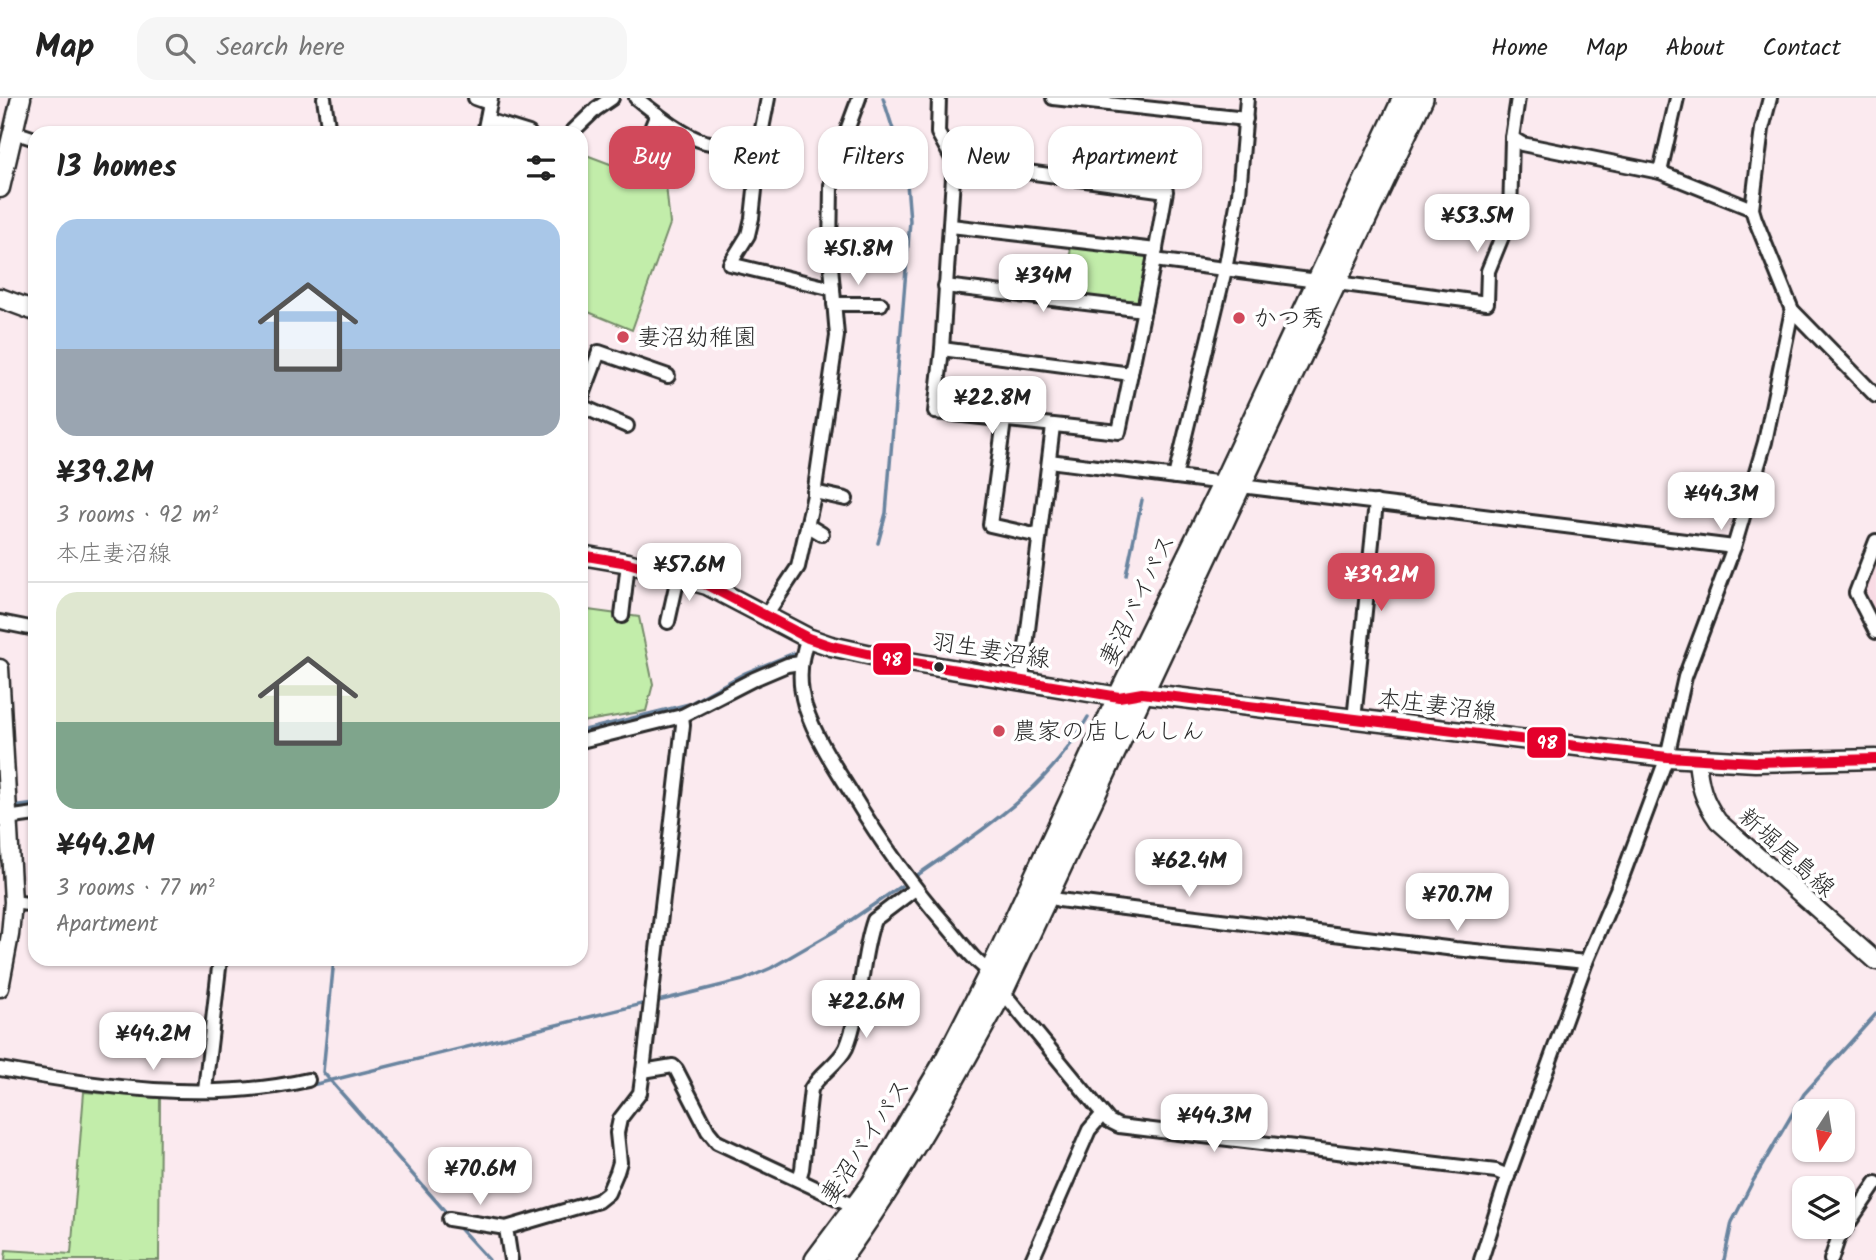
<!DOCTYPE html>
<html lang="en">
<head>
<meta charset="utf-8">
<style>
  body { margin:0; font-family:Kalam,"Klee One",sans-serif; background:#f6f6f6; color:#222; height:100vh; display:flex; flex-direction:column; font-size:26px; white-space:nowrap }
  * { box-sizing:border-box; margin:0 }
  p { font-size:23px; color:#767676 }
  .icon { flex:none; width:38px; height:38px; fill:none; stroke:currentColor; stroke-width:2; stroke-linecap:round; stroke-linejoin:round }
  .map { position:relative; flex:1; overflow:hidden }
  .details { position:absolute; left:28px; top:28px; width:560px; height:840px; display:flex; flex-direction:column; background:#fff; border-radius:21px; box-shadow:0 2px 5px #0004 }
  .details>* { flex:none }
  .banner { position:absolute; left:609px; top:28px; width:665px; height:63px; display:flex; gap:14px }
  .needle { width:46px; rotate:192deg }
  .tools { position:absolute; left:1792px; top:1001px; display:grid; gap:14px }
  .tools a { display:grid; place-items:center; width:63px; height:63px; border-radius:14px; background:#fff; box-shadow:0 2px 5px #0004; font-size:35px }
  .price { position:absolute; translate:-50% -60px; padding:0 16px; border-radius:14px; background:#fff; color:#222; font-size:23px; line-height:46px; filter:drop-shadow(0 2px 4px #0008) }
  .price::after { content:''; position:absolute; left:50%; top:42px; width:21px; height:16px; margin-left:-10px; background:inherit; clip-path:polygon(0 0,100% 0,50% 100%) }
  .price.on { background:#d1495b; color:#fff }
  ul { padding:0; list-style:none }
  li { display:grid; align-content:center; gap:14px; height:371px; padding:0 28px }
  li+li { border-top:2px solid #e0e0e0 }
  li span { display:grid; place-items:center; height:217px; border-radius:21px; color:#555 }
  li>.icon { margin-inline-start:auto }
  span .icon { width:126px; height:126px; fill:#fffc; stroke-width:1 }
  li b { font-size:30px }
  h2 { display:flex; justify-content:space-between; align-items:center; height:84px; padding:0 28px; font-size:30px }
  .chip { padding:0 24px; border-radius:21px; background:#fff; box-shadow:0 2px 5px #0004; font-size:24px; line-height:63px }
  .chip.on { background:#d1495b; color:#fff }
  header { display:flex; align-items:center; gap:42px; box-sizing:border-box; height:98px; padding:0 35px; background:#fff; border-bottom:2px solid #e0e0e0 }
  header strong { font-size:33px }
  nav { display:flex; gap:38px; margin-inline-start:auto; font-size:24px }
  .search { width:490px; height:63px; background:#f6f6f6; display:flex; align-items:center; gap:18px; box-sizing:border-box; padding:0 24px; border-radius:21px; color:#767676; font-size:26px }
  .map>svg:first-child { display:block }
  .built { fill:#f8dbe4 }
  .green { fill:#c2edaa; stroke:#768c6a; stroke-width:2 }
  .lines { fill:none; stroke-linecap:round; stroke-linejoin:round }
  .stream { stroke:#69849f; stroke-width:3.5 }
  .street-casing { stroke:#2b2b2b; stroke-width:18 }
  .secondary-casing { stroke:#2b2b2b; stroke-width:21 }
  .primary-casing { stroke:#2b2b2b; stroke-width:23 }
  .highway-casing { stroke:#2b2b2b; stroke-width:26 }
  .street { stroke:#fff; stroke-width:12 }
  .secondary { stroke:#fff; stroke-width:16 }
  .primary { stroke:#fff; stroke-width:18 }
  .highway { stroke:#fff; stroke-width:21 }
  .bus-1-casing { stroke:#fff; stroke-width:16 }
  .bus-1 { stroke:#e4002b; stroke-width:10 }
  .poi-dot { fill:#d1495b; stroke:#fff; stroke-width:2.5 }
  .bus-dot { fill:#2b2b2b; stroke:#fff; stroke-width:2.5 }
  .labels { text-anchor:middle; stroke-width:7; stroke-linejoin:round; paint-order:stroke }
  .poi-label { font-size:24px; fill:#2b2b2b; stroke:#fff; text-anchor:start }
  .street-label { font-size:24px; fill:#2b2b2b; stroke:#fff }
  .line-badge { stroke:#fff; stroke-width:2.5 }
  .badge-label { font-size:19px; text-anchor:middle; font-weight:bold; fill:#fff }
</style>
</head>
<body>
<header>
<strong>Map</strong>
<div class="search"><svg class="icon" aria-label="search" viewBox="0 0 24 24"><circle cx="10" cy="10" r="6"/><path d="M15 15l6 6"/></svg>Search here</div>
<nav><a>Home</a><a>Map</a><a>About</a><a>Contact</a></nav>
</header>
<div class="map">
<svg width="1876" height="1162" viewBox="0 0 1876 1162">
  <rect width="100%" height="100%" fill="#fbeaef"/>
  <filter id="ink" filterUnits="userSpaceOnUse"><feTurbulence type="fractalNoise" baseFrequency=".0143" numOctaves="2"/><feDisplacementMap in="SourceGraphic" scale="14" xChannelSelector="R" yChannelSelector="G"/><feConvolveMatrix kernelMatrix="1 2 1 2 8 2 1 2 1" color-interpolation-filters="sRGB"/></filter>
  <g filter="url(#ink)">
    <polygon class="built" points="1876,457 1876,522 1863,496"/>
    <g class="green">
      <polygon points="581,55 666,87 670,126 632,232 581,211"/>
      <polygon points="1071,147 1149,156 1137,206 1066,197"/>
      <polygon points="581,511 639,519 653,586 646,613 581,624"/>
      <polygon points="84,994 160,1000 159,1162 5,1162 6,1152 71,1156"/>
    </g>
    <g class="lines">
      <g class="stream">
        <polyline points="878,445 886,415 910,123 906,72 883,0"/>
        <polyline points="1126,477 1142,402"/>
        <polyline points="1109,564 1116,527"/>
        <polyline points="581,633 689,606 745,575 794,555"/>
        <polyline points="13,709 35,706"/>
        <path d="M916 778C983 731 1046 694 1088 619"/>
        <polyline points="334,861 323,974 450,1119"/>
        <polyline points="658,903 743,882 771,870 835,833 901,788"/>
        <polyline points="0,977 12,979"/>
        <polyline points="308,988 642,906"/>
        <polyline points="250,996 273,994"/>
        <polyline points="457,1127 489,1162"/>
        <polyline points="1724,1162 1732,1124 1753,1083 1804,996 1876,916"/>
      </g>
      <g class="street-casing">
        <g id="street">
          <polyline points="324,0 329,35"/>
          <polyline points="475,0 489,5"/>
          <path d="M636 0C654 14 683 38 705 44 722 48 741 48 759 51"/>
          <polyline points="768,0 761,36 752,120 748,137 730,166 833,191"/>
          <polyline points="939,0 938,35 954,64 942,251 935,314 1119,334 1154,162 1166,93 954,64"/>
          <polyline points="1053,0 1246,21"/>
          <polyline points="1770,0 1762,31 1752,111 1755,121 1792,212 1876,298"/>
          <polyline points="487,22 529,35"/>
          <polyline points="14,34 35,41"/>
          <polyline points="484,35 491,0"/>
          <polyline points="571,35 596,11 612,0"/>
          <polyline points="1512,40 1522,46 1660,74 1752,111"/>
          <polyline points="649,49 646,43 657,16"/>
          <polyline points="1660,74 1677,0"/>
          <polyline points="951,128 1156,152"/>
          <polyline points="1154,162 1318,183"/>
          <polyline points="1337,185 1487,205 1488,173 1510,119 1512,40 1518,0"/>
          <polyline points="945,188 1144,212"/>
          <polyline points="834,206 881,206"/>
          <polyline points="942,251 1131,276"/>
          <polyline points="581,302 599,254 668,278"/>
          <polyline points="581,308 627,328"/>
          <polyline points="1004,323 990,427 1039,438"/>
          <polyline points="1049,363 1224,385"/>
          <polyline points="1175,379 1225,172 1239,96 1247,0"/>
          <polyline points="1241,388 1734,449"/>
          <polyline points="814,394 846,401"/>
          <polyline points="807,427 822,436"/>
          <polyline points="1876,443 1856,495 1876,534"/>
          <polyline points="766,517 798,469 814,397 837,238 830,156 831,87 837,59 859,0"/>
          <polyline points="622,518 628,465"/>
          <polyline points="0,524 35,531"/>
          <polyline points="668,524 678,479"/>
          <path d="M808 540C799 563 798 584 805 608 815 638 833 666 850 693 879 741 910 786 947 828 961 844 973 863 991 874"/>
          <polyline points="1022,581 1053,328"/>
          <polyline points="1354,622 1376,404"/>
          <polyline points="581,643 682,618 754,581 787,567 800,565"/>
          <polyline points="0,721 35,716"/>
          <polyline points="1047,797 1059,802 1455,851 1586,864"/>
          <polyline points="13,804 35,807"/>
          <polyline points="1002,893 1103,1016 1109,1023 1119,1028 1496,1073 1508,1078"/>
          <path d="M0 971C99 989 208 1005 308 982"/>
          <polyline points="643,973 673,968 676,971 708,1033 717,1044 856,1109"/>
          <polyline points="205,992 220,861"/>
          <path d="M799 1081 802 1071 811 991C820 975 838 966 846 950 862 912 860 861 874 822L915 791"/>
          <polyline points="449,1121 506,1130"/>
          <polyline points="511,1162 506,1130 598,1103 608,1095 617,1074 620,1064 617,1035 620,1021 640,995 643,973 683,627 682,618"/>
          <polyline points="1032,1162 1089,1032 1103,1016"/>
          <polyline points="1481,1162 1508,1078 1586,864 1621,782 1667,659 1685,579 1734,449 1765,344 1792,212"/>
          <polyline points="1831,1162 1838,1141 1876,1085"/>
        </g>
      </g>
      <g class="secondary-casing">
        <g id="secondary">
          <polyline points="0,570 13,804 10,837 0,890"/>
          <path d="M1697 661C1699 686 1703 702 1718 723L1876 863"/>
        </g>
      </g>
      <g class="primary-casing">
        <g id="primary">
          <polyline points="0,90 21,0"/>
          <polyline points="0,200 35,213"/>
          <polyline points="581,457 628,465 707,487 808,540 831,548 885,560 1119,599 1142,595 1667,659 1755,664 1876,661"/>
        </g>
      </g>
      <g class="highway-casing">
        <g id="highway">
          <polyline points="816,1162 872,1087 945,964 991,874 1119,599 1224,385 1404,0"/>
          <path d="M839 1162C901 1077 951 986 1002 893L1422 0"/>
        </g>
      </g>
      <use href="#street" class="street"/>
      <use href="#secondary" class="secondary"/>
      <use href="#primary" class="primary"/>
      <use href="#highway" class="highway"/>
      <g class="bus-1-casing">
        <polyline id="bus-1" points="581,457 628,465 707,487 808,540 831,548 885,560 1119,599 1142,595 1667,659 1755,664 1876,661"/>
      </g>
      <use href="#bus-1" class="bus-1"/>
    </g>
  </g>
  <g class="poi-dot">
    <circle cx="1239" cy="220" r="7"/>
    <circle cx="623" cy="239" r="7"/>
    <circle cx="999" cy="633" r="7"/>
  </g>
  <circle class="bus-dot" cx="939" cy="569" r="6"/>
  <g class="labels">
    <g class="poi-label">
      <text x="1253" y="228">かつ秀</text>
      <text x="637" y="247">妻沼幼稚園</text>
      <text x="1013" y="641">農家の店しんしん</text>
    </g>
    <g class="street-label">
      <text transform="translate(1137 502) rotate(-64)" y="8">妻沼バイパス</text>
      <text transform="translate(991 552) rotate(9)" y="8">羽生妻沼線</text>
      <text transform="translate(1437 607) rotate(7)" y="8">本庄妻沼線</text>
      <text transform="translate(1787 754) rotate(42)" y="8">新堀尾島線</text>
      <text transform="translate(865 1043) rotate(-57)" y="8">妻沼バイパス</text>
    </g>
  </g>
  <g class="line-badge">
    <rect x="872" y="544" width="40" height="34" rx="7" fill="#e4002b"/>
    <rect x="1526" y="628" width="41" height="33" rx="7" fill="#e4002b"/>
  </g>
  <g class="badge-label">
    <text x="892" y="568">98</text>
    <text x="1547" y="651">98</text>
  </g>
</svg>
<div class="tools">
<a><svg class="needle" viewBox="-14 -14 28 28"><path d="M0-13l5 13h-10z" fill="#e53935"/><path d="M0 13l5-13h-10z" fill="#767676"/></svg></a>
<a><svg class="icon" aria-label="layers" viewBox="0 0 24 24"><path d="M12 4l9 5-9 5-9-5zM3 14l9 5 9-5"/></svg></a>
</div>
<b class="price" style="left:1477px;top:156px">¥53.5M</b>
<b class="price" style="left:858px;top:189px">¥51.8M</b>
<b class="price" style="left:1043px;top:216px">¥34M</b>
<b class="price" style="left:992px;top:338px">¥22.8M</b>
<b class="price" style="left:1721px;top:434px">¥44.3M</b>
<b class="price" style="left:689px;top:505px">¥57.6M</b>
<b class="price on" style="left:1381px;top:515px">¥39.2M</b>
<b class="price" style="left:1189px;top:801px">¥62.4M</b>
<b class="price" style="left:1457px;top:835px">¥70.7M</b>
<b class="price" style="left:866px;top:942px">¥22.6M</b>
<b class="price" style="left:153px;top:974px">¥44.2M</b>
<b class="price" style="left:1214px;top:1056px">¥44.3M</b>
<b class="price" style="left:480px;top:1109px">¥70.6M</b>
<div class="banner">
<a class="chip on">Buy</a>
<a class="chip">Rent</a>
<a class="chip">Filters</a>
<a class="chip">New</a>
<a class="chip">Apartment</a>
</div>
<section class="details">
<h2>13 homes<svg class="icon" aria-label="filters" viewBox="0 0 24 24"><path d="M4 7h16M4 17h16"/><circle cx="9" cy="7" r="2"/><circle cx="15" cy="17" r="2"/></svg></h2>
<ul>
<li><span style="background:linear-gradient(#a9c7e8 60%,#9aa5b1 0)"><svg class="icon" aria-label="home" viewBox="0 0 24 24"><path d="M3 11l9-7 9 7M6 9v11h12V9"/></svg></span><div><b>¥39.2M</b><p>3 rooms · 92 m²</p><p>本庄妻沼線</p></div></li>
<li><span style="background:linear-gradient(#dfe7d0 60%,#7fa58c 0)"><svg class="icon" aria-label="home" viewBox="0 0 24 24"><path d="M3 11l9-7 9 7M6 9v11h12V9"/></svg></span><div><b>¥44.2M</b><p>3 rooms · 77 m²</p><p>Apartment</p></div></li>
</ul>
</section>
</div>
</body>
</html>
